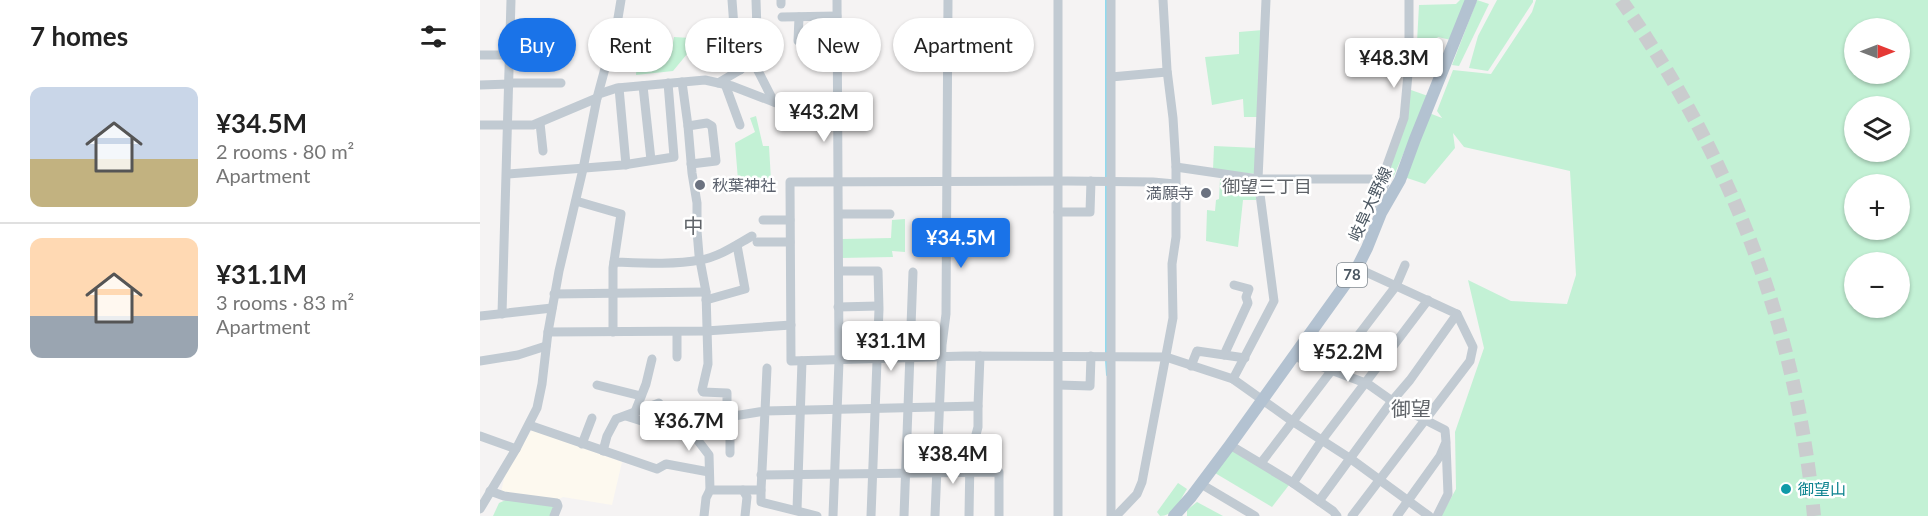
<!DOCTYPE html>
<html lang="en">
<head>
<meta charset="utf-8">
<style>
  body { margin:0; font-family:Lato,"Noto Sans JP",sans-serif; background:#f6f6f6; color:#222; height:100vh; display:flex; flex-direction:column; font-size:22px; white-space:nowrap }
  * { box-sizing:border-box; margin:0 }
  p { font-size:20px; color:#767676 }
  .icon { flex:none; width:33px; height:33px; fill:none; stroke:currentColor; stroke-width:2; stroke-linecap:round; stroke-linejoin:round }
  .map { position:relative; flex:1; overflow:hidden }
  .drawer { display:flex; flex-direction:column; background:#fff; width:480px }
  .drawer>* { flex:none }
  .hud { position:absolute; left:18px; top:18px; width:570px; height:54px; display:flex; gap:12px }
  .needle { width:39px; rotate:90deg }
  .tools { position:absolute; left:1364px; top:18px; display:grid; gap:12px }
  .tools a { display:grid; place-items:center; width:66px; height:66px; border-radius:50%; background:#fff; box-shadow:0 2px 4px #0004; font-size:30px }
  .price { position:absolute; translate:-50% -51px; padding:0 14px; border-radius:6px; background:#fff; color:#222; font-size:20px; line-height:39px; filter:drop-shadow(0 2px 3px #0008) }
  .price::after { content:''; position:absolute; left:50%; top:36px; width:18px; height:14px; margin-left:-9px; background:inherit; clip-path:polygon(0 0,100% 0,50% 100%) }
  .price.current { background:#1a73e8; color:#fff }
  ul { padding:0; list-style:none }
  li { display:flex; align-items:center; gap:18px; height:150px; padding:0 30px }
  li+li { border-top:2px solid #e0e0e0 }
  li span { display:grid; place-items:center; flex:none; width:168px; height:120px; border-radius:12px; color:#555 }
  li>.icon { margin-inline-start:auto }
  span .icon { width:72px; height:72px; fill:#fffc; stroke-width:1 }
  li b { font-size:26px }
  h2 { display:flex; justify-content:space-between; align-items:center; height:72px; padding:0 30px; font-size:26px }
  .chip { padding:0 21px; border-radius:27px; background:#fff; box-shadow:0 2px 4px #0004; font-size:21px; line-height:54px }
  .chip.current { background:#1a73e8; color:#fff }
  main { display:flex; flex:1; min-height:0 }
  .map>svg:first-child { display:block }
  .commercial { fill:#fdf9ef }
  .green { fill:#c3f1d5; fill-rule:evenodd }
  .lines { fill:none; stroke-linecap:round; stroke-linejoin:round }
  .stream { stroke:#90daee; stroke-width:2 }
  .highway-tunnel { stroke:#caccce; stroke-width:14; stroke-dasharray:14 7; stroke-linecap:butt }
  .minor { stroke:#c1cad2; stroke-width:9 }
  .major { stroke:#b3c2d1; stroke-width:12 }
  .worship-dot { fill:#6b7280; stroke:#fff; stroke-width:2 }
  .culture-dot { fill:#0f9aa8; stroke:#fff; stroke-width:2 }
  .labels { text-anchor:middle; stroke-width:5; stroke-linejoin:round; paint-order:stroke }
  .shield { fill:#fff; stroke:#808990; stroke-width:1.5 }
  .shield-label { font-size:15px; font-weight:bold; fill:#4a5661 }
  .worship-label { font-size:16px; fill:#5b616d; stroke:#fff; text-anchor:start }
  .street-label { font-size:16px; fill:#4a5661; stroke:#fff }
  .culture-label { font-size:16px; fill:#0d838f; stroke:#fff; text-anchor:start }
  .neighbourhood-label { font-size:18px; fill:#5f6368; stroke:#fff }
  .quarter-label { font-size:20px; fill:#5f6368; stroke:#fff }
</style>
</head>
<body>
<main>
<section class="drawer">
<h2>7 homes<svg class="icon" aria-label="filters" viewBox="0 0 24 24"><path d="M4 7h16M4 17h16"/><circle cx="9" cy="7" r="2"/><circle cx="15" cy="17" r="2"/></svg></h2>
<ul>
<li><span style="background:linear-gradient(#c9d6e8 60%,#c2b280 0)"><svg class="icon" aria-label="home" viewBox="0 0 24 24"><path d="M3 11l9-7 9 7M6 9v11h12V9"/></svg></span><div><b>¥34.5M</b><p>2 rooms · 80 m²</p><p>Apartment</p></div></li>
<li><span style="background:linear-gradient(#ffd9b3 65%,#9aa5b1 0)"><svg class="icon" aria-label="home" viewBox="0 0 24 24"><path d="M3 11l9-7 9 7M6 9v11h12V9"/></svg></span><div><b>¥31.1M</b><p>3 rooms · 83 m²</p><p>Apartment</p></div></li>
</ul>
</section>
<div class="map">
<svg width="1448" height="516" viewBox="0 0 1448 516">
  <rect width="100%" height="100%" fill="#f5f3f3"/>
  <polygon class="commercial" points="52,430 142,462 132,505 83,497 77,500 21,492 26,470"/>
  <g class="green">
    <polygon points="980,0 987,0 971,40 958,37 936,61 939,5 976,4"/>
    <polygon points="997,0 1009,4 979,66 972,65"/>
    <polygon points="1017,0 1053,0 1053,2 1008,71 989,68 998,36"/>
    <path d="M1056 0H1448V516H961L976 489 975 432 1004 348 988 280 1031 301 1087 304 1096 275 1090 171 984 147 973 133 975 148 945 184 924 177 949 113 962 118 957 111 973 70 1011 74 1052 12ZM1374 28H1419V74H1374ZM1374 106H1419V152H1374ZM1374 184H1419V230H1374ZM1374 262H1419V308H1374Z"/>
    <polygon points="252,17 252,37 242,41 228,43 221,29 212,48 193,71 156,75 157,60 190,58 194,37 210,38 215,27"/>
    <polygon points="783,30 778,117 764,117 763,99 732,105 725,57 759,54 759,32"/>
    <polygon points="931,90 948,96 913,178 907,176"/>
    <polygon points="276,116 283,146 289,146 291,180 258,180 255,143 275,132 270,118"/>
    <polygon points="734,146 778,148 777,174 733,170"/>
    <polygon points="740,179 772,181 777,185 776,200 763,200 758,247 726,241 727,210 735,211 736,200 739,199"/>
    <polygon points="425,219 425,252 412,251 413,257 360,258 362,239 411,238 412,220"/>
    <polygon points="753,449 809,485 792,507 735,473"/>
    <path d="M698 483 707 489C700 500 694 516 680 516L677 512Z"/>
    <polygon points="28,499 75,506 71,516 13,516 19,503"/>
    <polygon points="717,502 743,516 707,516 707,510"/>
  </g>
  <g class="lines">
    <g class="stream">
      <polyline points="626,0 626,177"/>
      <polyline points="626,186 626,354"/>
      <polyline points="626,360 627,375"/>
    </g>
    <path class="highway-tunnel" d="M1141 0C1251 158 1316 324 1334 516"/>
    <g class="minor">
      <polyline points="276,0 277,30"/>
      <polyline points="631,0 631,516"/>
      <polyline points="301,4 301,0"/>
      <polyline points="302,17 357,16"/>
      <polyline points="318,41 319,17"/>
      <polyline points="0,55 30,55"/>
      <polyline points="272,59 294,102"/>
      <polyline points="260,70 283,50"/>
      <polyline points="631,77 687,72"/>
      <polyline points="202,82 208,126 212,173 217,203 217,231 219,255 226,292 228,364 222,390 223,392 247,393 247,413 250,421 250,453"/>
      <polyline points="30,83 81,83"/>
      <polyline points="238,83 260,70 256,54 252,0"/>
      <polyline points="245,84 260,125"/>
      <polyline points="0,85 30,84"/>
      <polyline points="163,86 171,160"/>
      <polyline points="139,88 146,165"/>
      <polyline points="119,94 137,88 225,80 252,86 317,111 357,103"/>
      <polyline points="60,123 63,151"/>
      <polyline points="0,125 53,125 117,98"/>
      <polyline points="208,126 227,123 232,126 236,161 211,164"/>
      <polyline points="696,167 778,179 902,179 905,184 898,201 901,213"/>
      <polyline points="27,174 143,165 194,157 188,83"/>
      <polyline points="902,179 924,118 929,63 929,0"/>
      <polyline points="695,184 673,182 588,181 310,182 311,361 485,356 686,357 753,379 812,421 871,459 949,516"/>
      <polyline points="96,201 141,214 133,268 133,332"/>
      <polyline points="578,212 610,212 611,181"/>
      <polyline points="359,214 410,214"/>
      <polyline points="283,220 310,220"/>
      <polyline points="277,242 310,242"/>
      <path d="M134 262C161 263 195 265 220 260 239 257 256 245 272 236"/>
      <polyline points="359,271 398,271 399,309 391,516"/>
      <polyline points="74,294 226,292"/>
      <polyline points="226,300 265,289 257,245"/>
      <polyline points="358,307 398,306"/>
      <polyline points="22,314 31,0"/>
      <polyline points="0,316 72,308"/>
      <polyline points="68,332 226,331 311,325"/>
      <polyline points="197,332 197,357"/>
      <polyline points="744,355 768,303 766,297 769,289 754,285"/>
      <polyline points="814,356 888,384 922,408 965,430 966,442 960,456 917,516"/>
      <polyline points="0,361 38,355 66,346"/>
      <polyline points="711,366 717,351 765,358"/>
      <polyline points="753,379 794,301 778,179 786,0"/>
      <polyline points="117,385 161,396"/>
      <polyline points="579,385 610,386 611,356"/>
      <polyline points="498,406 500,356"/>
      <polyline points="155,412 166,384 172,359"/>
      <polyline points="215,412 216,438 229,455 230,490"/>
      <polyline points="146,416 212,437 216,436"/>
      <polyline points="217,422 285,411 287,368"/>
      <polyline points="49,425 177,469 186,464 229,472"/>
      <polyline points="0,436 36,449"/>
      <polyline points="102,444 112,418"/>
      <polyline points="750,445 813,483 853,511 857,516"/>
      <polyline points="123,451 127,436 136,419 179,403"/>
      <polyline points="781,463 916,286 925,265"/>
      <polyline points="281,475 519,472 519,516"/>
      <polyline points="813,483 842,440 948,300"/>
      <polyline points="721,484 775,516"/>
      <polyline points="263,490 267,497 265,516"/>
      <polyline points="281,490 281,502 337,516"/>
      <polyline points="10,491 24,496 77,503 78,506 74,516"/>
      <polyline points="839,501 912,401 930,380 977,314 877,268"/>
      <polyline points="0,509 36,449 57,408 62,384 68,332 79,271 103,169 117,98 137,24 141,0"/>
      <polyline points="317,510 322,361"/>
      <polyline points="224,516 226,498 230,490 281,490 285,411 498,406 498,427 490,457 489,516"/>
      <polyline points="353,516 359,361 357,0"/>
      <polyline points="424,516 433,272"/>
      <polyline points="455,516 462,345 466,314 468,0"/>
      <polyline points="578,516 578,0"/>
      <polyline points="636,516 657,494 662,482 693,318 692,264 696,237 696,167 693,118 687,70 683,0"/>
      <polyline points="872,516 990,361 993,347 977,314"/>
      <polyline points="957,516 968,494 966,444"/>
    </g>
    <polyline class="major" points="694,516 711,497 750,445 877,268 887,248 901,213 920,180 935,139 991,0"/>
  </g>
  <g class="worship-dot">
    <circle cx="220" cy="185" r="6"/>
    <circle cx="726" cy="193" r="6"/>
  </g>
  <circle class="culture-dot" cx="1306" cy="489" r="6"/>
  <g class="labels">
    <rect class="shield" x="857" y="263" width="30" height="24" rx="4.5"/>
    <g class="shield-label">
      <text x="872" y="280">78</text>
    </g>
    <g class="worship-label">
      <text x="232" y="191">秋葉神社</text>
      <text x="714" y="199" text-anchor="end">満願寺</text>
    </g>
    <g class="street-label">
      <text transform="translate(890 204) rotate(-65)" y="6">岐阜大野線</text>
    </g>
    <g class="culture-label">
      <text x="1318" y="495">御望山</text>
    </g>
    <g class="neighbourhood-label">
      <text x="787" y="193">御望三丁目</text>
    </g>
    <g class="quarter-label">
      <text x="213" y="233">中</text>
      <text x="931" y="416">御望</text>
    </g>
  </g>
</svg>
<div class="tools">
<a><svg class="needle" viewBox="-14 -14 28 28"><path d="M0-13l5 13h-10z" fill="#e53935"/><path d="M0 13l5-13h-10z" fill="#767676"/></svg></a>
<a><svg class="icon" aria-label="layers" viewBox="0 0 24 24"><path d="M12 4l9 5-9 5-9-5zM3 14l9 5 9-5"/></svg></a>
<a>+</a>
<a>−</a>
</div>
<b class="price" style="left:914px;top:89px">¥48.3M</b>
<b class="price" style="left:344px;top:143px">¥43.2M</b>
<b class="price current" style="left:481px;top:269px">¥34.5M</b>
<b class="price" style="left:411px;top:372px">¥31.1M</b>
<b class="price" style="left:868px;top:383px">¥52.2M</b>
<b class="price" style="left:209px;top:452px">¥36.7M</b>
<b class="price" style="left:473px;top:485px">¥38.4M</b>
<div class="hud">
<a class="chip current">Buy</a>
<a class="chip">Rent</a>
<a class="chip">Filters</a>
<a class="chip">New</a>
<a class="chip">Apartment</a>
</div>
</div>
</main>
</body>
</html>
